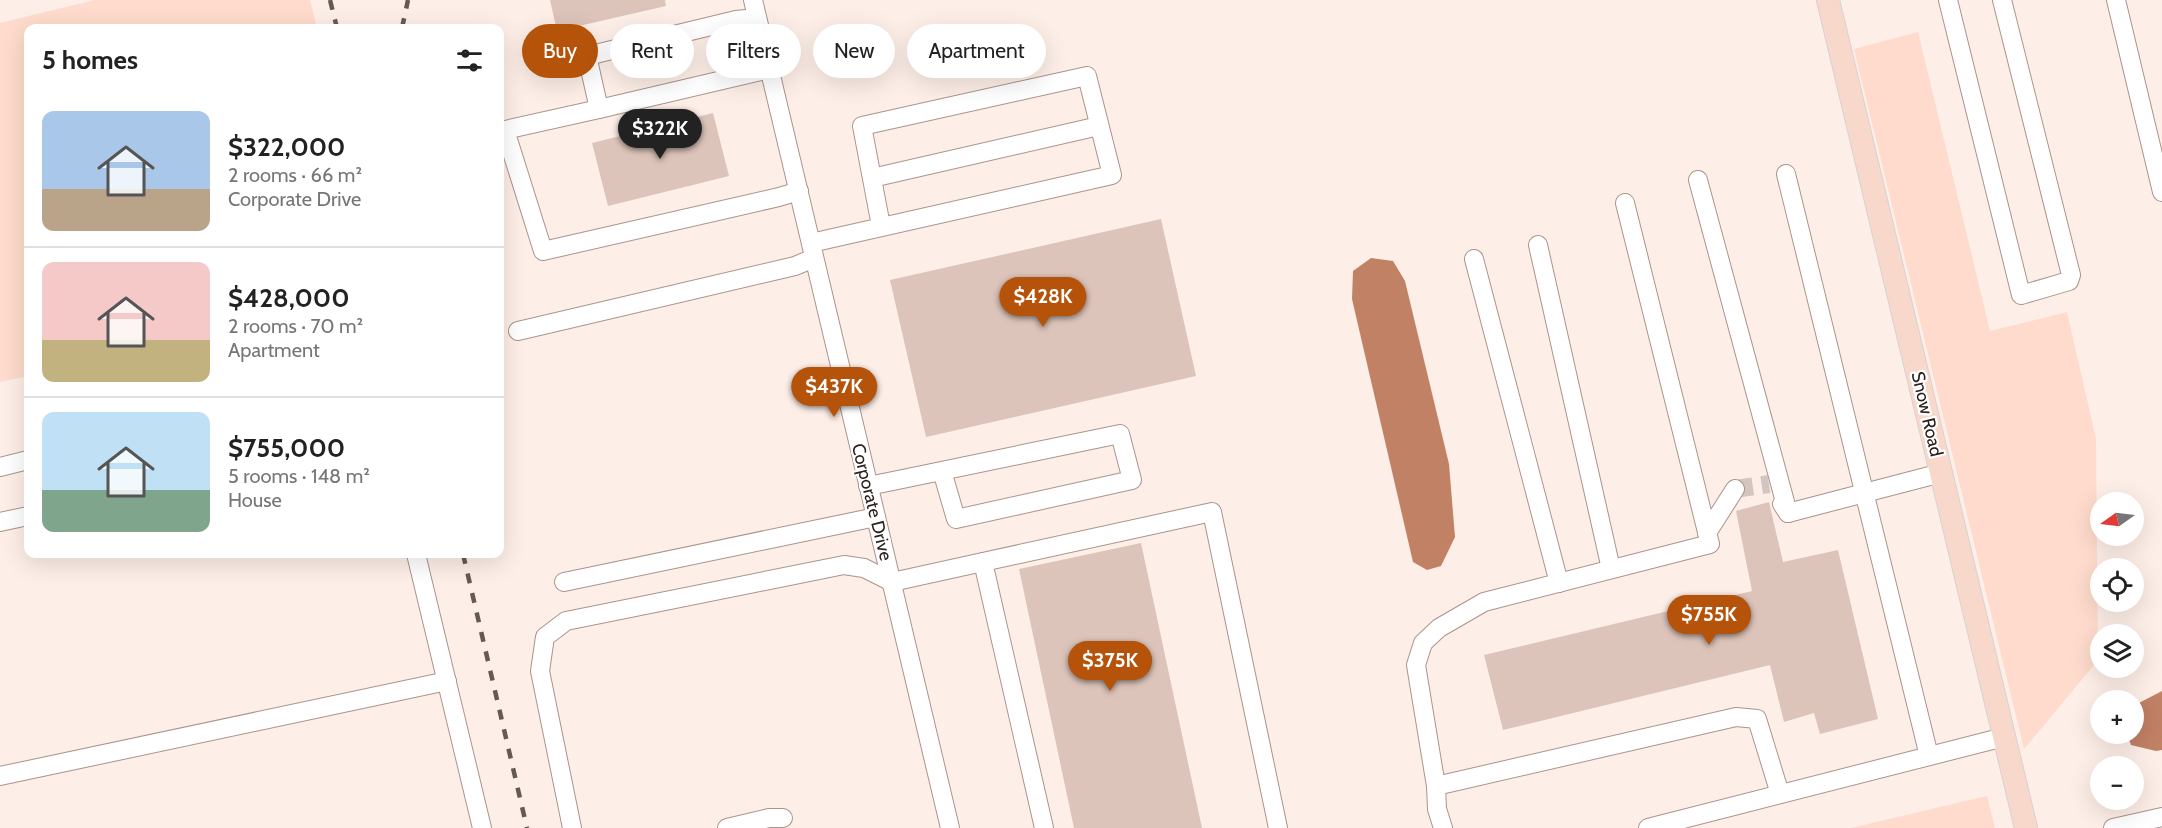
<!DOCTYPE html>
<html lang="en">
<head>
<meta charset="utf-8">
<style>
  body { margin:0; font-family:Cabin,sans-serif; background:#f6f6f6; color:#222; height:100vh; display:flex; flex-direction:column; font-size:22px; white-space:nowrap }
  * { box-sizing:border-box; margin:0 }
  p { font-size:20px; color:#767676 }
  .icon { flex:none; width:33px; height:33px; fill:none; stroke:currentColor; stroke-width:2; stroke-linecap:round; stroke-linejoin:round }
  .map { position:relative; flex:1; overflow:hidden }
  .drawer { position:absolute; left:24px; top:24px; width:480px; height:534px; display:flex; flex-direction:column; background:#fff; border-radius:12px; box-shadow:0 6px 24px #0002 }
  .drawer>* { flex:none }
  .top-card { position:absolute; left:522px; top:24px; width:570px; height:54px; display:flex; gap:12px }
  .needle { width:39px; rotate:256deg }
  .tools { position:absolute; left:2090px; top:492px; display:grid; gap:12px }
  .tools a { display:grid; place-items:center; width:54px; height:54px; border-radius:50%; background:#fff; box-shadow:0 6px 24px #0002; font-size:30px }
  .price { position:absolute; translate:-50% -51px; padding:0 14px; border-radius:21px; background:#b45309; color:#fff; font-size:20px; line-height:39px; filter:drop-shadow(0 2px 3px #0008) }
  .price::after { content:''; position:absolute; left:50%; top:36px; width:18px; height:14px; margin-left:-9px; background:inherit; clip-path:polygon(0 0,100% 0,50% 100%) }
  .price.current { background:#222; color:#fff }
  ul { padding:0; list-style:none }
  li { display:flex; align-items:center; gap:18px; height:150px; padding:0 18px }
  li+li { border-top:2px solid #e0e0e0 }
  li span { display:grid; place-items:center; flex:none; width:168px; height:120px; border-radius:12px; color:#555 }
  li>.icon { margin-inline-start:auto }
  span .icon { width:72px; height:72px; fill:#fffc; stroke-width:1 }
  li b { font-size:26px }
  h2 { display:flex; justify-content:space-between; align-items:center; height:72px; padding:0 18px; font-size:26px }
  .pill { padding:0 21px; border-radius:27px; background:#fff; box-shadow:0 6px 24px #0002; font-size:21px; line-height:54px }
  .pill.current { background:#b45309; color:#fff }
  .map>svg:first-child { display:block }
  .green { fill:#fedbcc }
  .water { fill:#c18165 }
  .building { fill:#ddc4ba }
  .lines { fill:none; stroke-linecap:round; stroke-linejoin:round }
  .minor-tunnel { stroke:#d3c5bf; stroke-width:18; stroke-dasharray:18 9; stroke-linecap:butt }
  .minor-casing { stroke:#ab948a; stroke-width:20 }
  .major-casing { stroke:#d4d3d2; stroke-width:24 }
  .minor { stroke:#fff; stroke-width:18 }
  .major { stroke:#f8d8ca; stroke-width:22 }
  .rail { stroke:#645a55; stroke-width:4.5; stroke-dasharray:10 10; stroke-linecap:butt }
  .labels { text-anchor:middle; stroke-width:4.5; stroke-linejoin:round; paint-order:stroke }
  .street-label { font-size:18px; fill:#2a211d; stroke:#fff }
</style>
</head>
<body>
<div class="map">
<svg width="2162" height="828" viewBox="0 0 2162 828">
  <rect width="100%" height="100%" fill="#fdeee7"/>
  <g class="green">
    <polygon points="95,0 310,0 317,28 28,28 28,376 0,382 0,23"/>
    <polygon points="1918,32 1990,331 2067,312 2096,439 2098,660 2024,749 1854,49"/>
    <polygon points="1987,796 1995,828 1851,828"/>
  </g>
  <g class="water">
    <polygon points="1371,258 1393,261 1405,281 1449,464 1455,537 1441,566 1427,570 1413,562 1352,299 1353,271"/>
    <polygon points="2162,691 2162,750 2156,751 2131,745 2127,734 2133,734 2133,706"/>
  </g>
  <g class="building">
    <polygon points="550,0 665,0 666,6 557,31"/>
    <polygon points="713,113 729,176 608,206 592,143"/>
    <polygon points="1161,219 1196,376 926,437 890,280"/>
    <polygon points="1769,502 1783,562 1838,550 1878,719 1820,734 1814,713 1784,722 1770,665 1503,730 1484,655 1752,591 1736,511"/>
    <polygon points="1141,543 1202,828 1074,828 1019,569"/>
  </g>
  <g class="lines">
    <polyline class="minor-tunnel" points="1735,489 1769,484"/>
    <g class="minor-casing">
      <g id="minor">
        <polyline points="753,0 950,828"/>
        <polyline points="1948,0 2021,295 2069,281 2071,275 2002,0"/>
        <polyline points="2116,0 2162,192"/>
        <polyline points="757,18 736,20 587,56 599,109 769,69"/>
        <polyline points="599,109 505,130 543,251 779,197 799,191"/>
        <polyline points="1786,174 1929,756"/>
        <polyline points="872,178 1099,126"/>
        <polyline points="1698,180 1788,513"/>
        <polyline points="811,243 1112,175 1087,76 862,126 881,226"/>
        <polyline points="1538,245 1611,569"/>
        <polyline points="1474,259 1559,583"/>
        <polyline points="518,331 795,266 814,258"/>
        <polyline points="0,467 28,460"/>
        <polyline points="868,486 893,481 1120,434 1132,480 956,519 942,471"/>
        <polyline points="1782,504 1788,513 1941,473"/>
        <polyline points="0,522 28,516"/>
        <polyline points="1707,533 1735,489"/>
        <polyline points="416,554 482,828"/>
        <polyline points="983,562 1212,512 1278,828"/>
        <polyline points="564,582 876,517"/>
        <polyline points="0,776 447,681"/>
        <polyline points="1436,786 1736,717 1757,719 1780,794"/>
        <polyline points="572,828 540,671 545,637 566,621 844,565 864,568 892,582 983,562 1044,828"/>
        <polyline points="727,828 769,818 783,818"/>
        <polyline points="1443,828 1437,809 1436,786 1416,665 1423,643 1439,628 1484,602 1710,544 1625,203"/>
        <polyline points="1648,828 2004,737"/>
        <polyline points="2113,828 2162,817"/>
      </g>
    </g>
    <g class="major-casing">
      <polyline id="major" points="1828,0 2026,828"/>
    </g>
    <use href="#minor" class="minor"/>
    <use href="#major" class="major"/>
    <g class="rail">
      <polyline points="330,0 337,28"/>
      <polyline points="402,28 408,0"/>
      <polyline points="463,554 527,828"/>
    </g>
  </g>
  <g class="labels">
    <g class="street-label">
      <text transform="translate(1927 414) rotate(77)" y="6">Snow Road</text>
      <text transform="translate(872 502) rotate(76)" y="6">Corporate Drive</text>
    </g>
  </g>
</svg>
<div class="tools">
<a><svg class="needle" viewBox="-14 -14 28 28"><path d="M0-13l5 13h-10z" fill="#e53935"/><path d="M0 13l5-13h-10z" fill="#767676"/></svg></a>
<a><svg class="icon" aria-label="locate" viewBox="0 0 24 24"><circle cx="12" cy="12" r="6"/><path d="M12 2v4M12 18v4M2 12h4M18 12h4"/></svg></a>
<a><svg class="icon" aria-label="layers" viewBox="0 0 24 24"><path d="M12 4l9 5-9 5-9-5zM3 14l9 5 9-5"/></svg></a>
<a>+</a>
<a>−</a>
</div>
<b class="price current" style="left:660px;top:160px">$322K</b>
<b class="price" style="left:1043px;top:328px">$428K</b>
<b class="price" style="left:834px;top:418px">$437K</b>
<b class="price" style="left:1709px;top:646px">$755K</b>
<b class="price" style="left:1110px;top:692px">$375K</b>
<div class="top-card">
<a class="pill current">Buy</a>
<a class="pill">Rent</a>
<a class="pill">Filters</a>
<a class="pill">New</a>
<a class="pill">Apartment</a>
</div>
<section class="drawer">
<h2>5 homes<svg class="icon" aria-label="filters" viewBox="0 0 24 24"><path d="M4 7h16M4 17h16"/><circle cx="9" cy="7" r="2"/><circle cx="15" cy="17" r="2"/></svg></h2>
<ul>
<li><span style="background:linear-gradient(#a9c7e8 65%,#b9a48a 0)"><svg class="icon" aria-label="home" viewBox="0 0 24 24"><path d="M3 11l9-7 9 7M6 9v11h12V9"/></svg></span><div><b>$322,000</b><p>2 rooms · 66 m²</p><p>Corporate Drive</p></div></li>
<li><span style="background:linear-gradient(#f6c9c9 65%,#c2b280 0)"><svg class="icon" aria-label="home" viewBox="0 0 24 24"><path d="M3 11l9-7 9 7M6 9v11h12V9"/></svg></span><div><b>$428,000</b><p>2 rooms · 70 m²</p><p>Apartment</p></div></li>
<li><span style="background:linear-gradient(#bfe0f5 65%,#7fa58c 0)"><svg class="icon" aria-label="home" viewBox="0 0 24 24"><path d="M3 11l9-7 9 7M6 9v11h12V9"/></svg></span><div><b>$755,000</b><p>5 rooms · 148 m²</p><p>House</p></div></li>
</ul>
</section>
</div>
</body>
</html>
